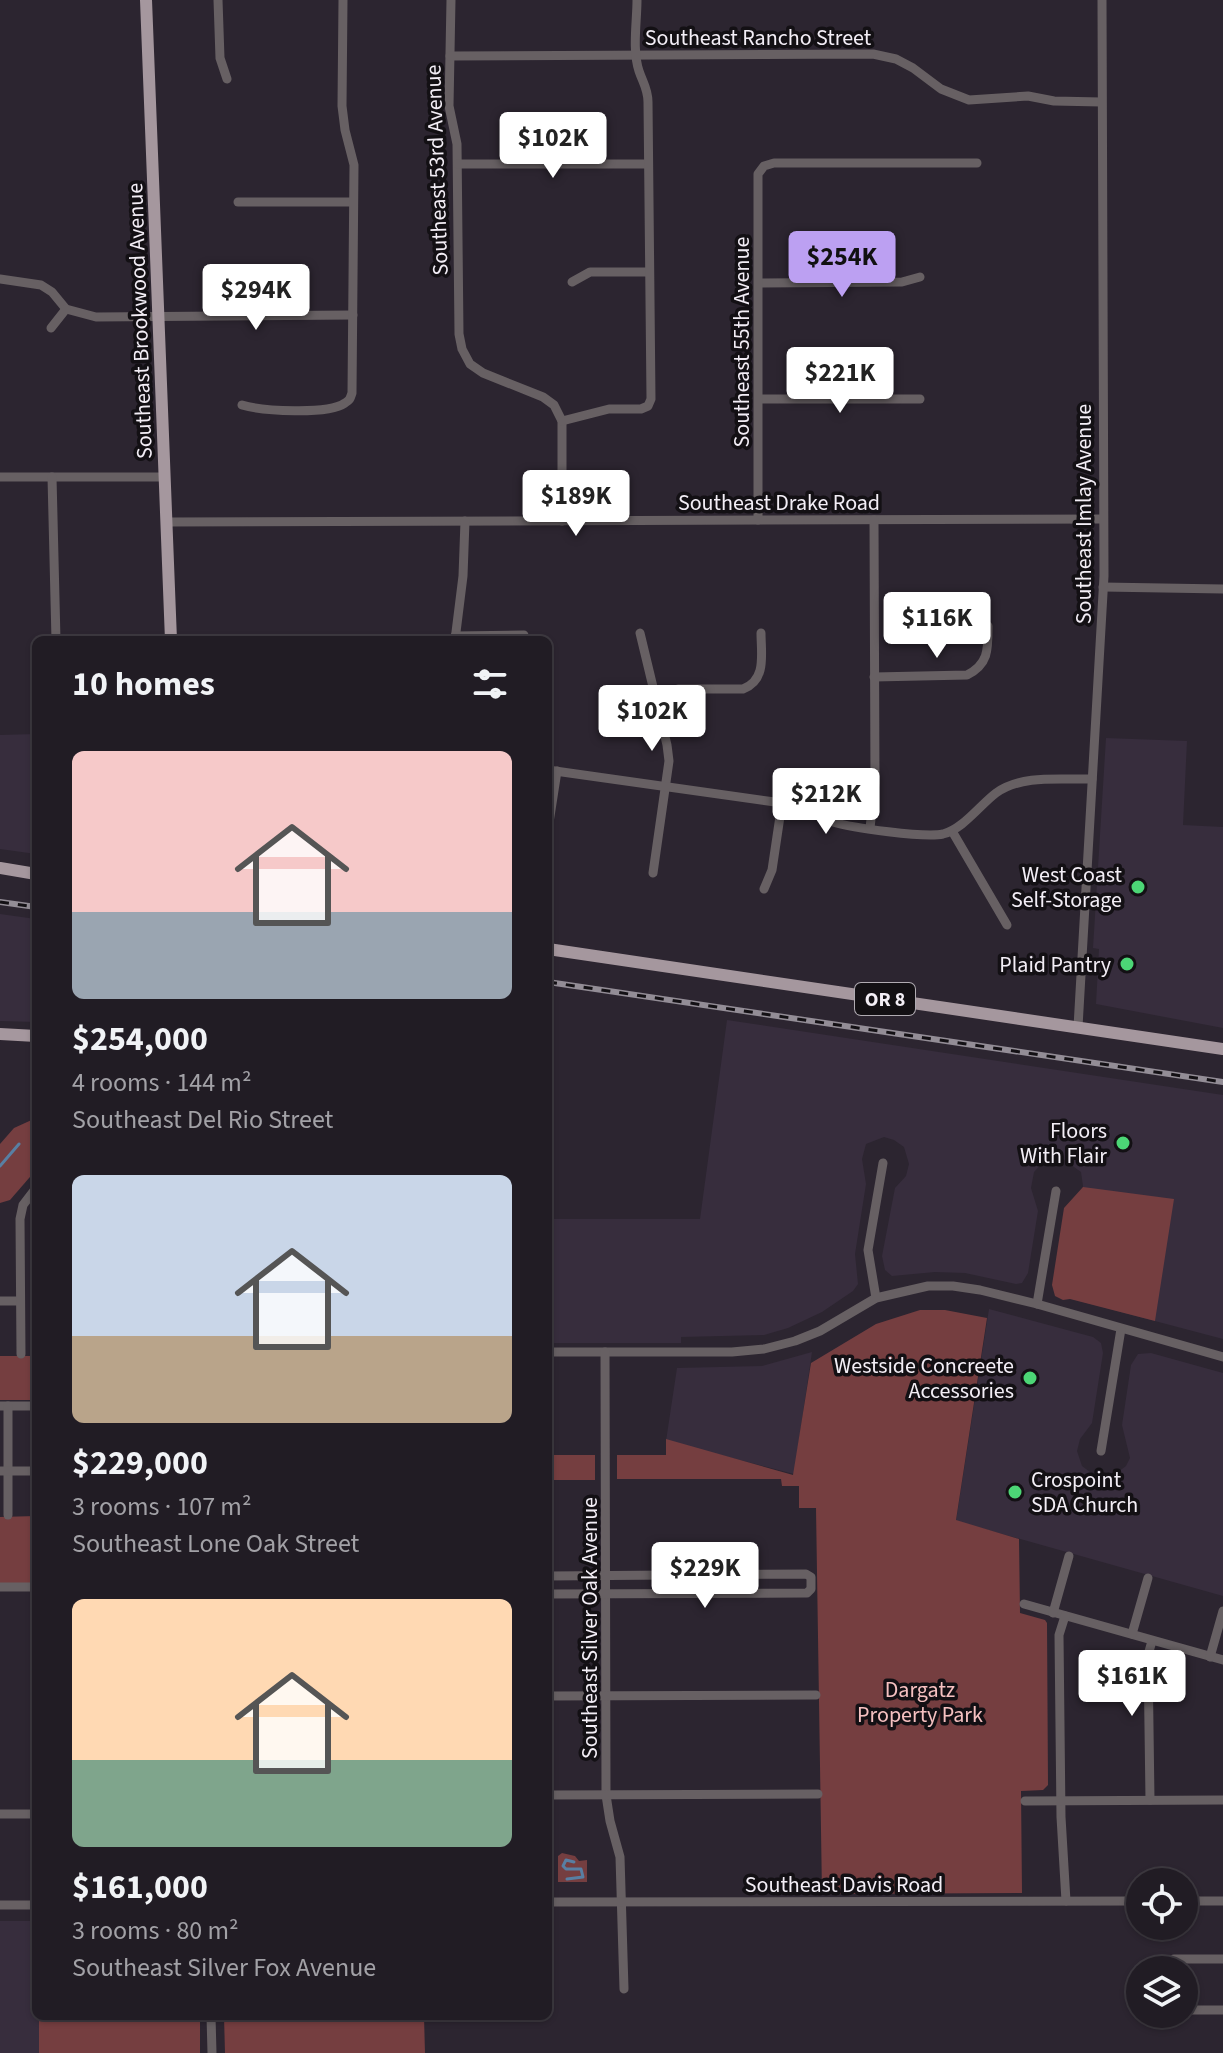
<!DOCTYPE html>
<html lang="en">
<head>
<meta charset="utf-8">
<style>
  body { margin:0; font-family:"Source Sans 3",sans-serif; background:#2d2931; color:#f1f3f6; height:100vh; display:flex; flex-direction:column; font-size:30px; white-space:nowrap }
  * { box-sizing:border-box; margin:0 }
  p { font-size:26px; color:#a2a1a6 }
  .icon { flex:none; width:44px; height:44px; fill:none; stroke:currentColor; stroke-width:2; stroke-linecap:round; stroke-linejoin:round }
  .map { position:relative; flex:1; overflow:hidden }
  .panel { position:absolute; left:32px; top:636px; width:520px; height:1384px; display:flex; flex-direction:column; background:#211c24; border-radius:12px; box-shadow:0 2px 6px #0004,0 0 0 2px #3e3a41 }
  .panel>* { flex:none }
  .tools { position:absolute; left:1126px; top:1868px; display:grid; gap:16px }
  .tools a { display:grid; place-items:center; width:72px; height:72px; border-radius:50%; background:#211c24; box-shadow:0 2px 6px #0004,0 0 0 2px #3e3a41; font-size:40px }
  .price { position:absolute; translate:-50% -68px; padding:0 18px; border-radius:8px; background:#fff; color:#222; font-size:26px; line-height:52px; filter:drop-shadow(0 2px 4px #0008) }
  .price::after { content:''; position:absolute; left:50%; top:48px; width:24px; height:18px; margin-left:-12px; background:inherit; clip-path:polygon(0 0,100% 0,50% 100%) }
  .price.active { background:#bca0f2; color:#111 }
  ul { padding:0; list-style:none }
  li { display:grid; align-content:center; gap:16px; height:424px; padding:0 40px }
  li span { display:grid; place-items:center; height:248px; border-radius:12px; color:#555 }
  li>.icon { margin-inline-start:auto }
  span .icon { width:144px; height:144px; fill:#fffc; stroke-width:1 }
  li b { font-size:34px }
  h2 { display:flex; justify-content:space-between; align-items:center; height:96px; padding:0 40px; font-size:34px }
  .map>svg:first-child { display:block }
  .built { fill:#372d3d }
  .green { fill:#753e40 }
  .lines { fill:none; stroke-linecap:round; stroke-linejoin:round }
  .stream { stroke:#587fa3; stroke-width:3 }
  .minor { stroke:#676063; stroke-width:9 }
  .major { stroke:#a5979e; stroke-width:12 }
  .rail-casing { stroke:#938d96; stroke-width:6 }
  .rail { stroke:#131014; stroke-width:3; stroke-dasharray:9; stroke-linecap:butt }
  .poi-dot { fill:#4cd676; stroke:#131014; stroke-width:3 }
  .labels { text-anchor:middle; stroke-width:7; stroke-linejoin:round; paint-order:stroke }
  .shield { fill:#131014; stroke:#b0abb2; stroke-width:2 }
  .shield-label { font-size:20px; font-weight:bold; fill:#f3eef6 }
  .street-label { font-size:22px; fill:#f3eef6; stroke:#131014 }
  .poi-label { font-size:22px; fill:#f3eef6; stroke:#131014; text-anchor:end }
  .park-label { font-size:22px; fill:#f6c1c1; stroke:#131014 }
</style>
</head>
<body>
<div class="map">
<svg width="1223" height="2053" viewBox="0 0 1223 2053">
  <rect width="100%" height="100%" fill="#2c2530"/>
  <g class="built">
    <polygon points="36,734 36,854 0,849 0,735"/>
    <polygon points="1106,738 1187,741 1183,825 1223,827 1223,1028 1096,1004 1099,949 1093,948"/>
    <polygon points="0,914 36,919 36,1022 0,1021"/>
    <polygon points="727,1020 1223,1095 1223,1339 1064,1297 1083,1186 1081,1172 1063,1159 1045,1160 1034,1172 1031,1188 1038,1211 1028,1273 1022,1283 1016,1284 965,1273 935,1272 892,1276 885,1270 882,1256 895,1188 906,1176 909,1164 904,1147 894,1140 884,1137 866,1144 862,1159 866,1184 855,1254 858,1284 853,1291 822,1312 788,1328 764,1335 681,1337 681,1343 548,1343 548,1219 700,1219"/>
    <polygon points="989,1309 1093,1337 1101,1343 1103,1353 1092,1423 1080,1439 1077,1451 1082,1466 1094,1475 1114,1475 1126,1466 1130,1458 1122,1425 1131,1365 1138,1354 1151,1353 1223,1373 1223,1596 956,1521"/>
    <polygon points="812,1352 794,1474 666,1441 677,1368 762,1366"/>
    <polygon points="0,1921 36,1921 36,2016 200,2016 200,2053 0,2053"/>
  </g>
  <g class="green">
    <polygon points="36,1118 36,1170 10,1200 0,1203 0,1144 14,1128"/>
    <polygon points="1083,1187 1174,1199 1155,1321 1070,1299 1063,1300 1055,1296 1052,1285 1064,1208"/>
    <polygon points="920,1310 945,1310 987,1318 956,1520 1019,1539 1020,1613 1045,1620 1047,1623 1048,1785 1043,1790 1021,1791 1022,1893 822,1894 816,1508 799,1508 799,1486 782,1486 781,1479 617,1479 617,1455 666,1455 666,1439 793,1475 811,1363 876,1324"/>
    <rect x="0" y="1356" width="36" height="44"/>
    <rect x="548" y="1455" width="47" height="25"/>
    <polygon points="36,1516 36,1584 0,1584 0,1517"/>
    <polygon points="562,1853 575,1856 579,1861 587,1860 587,1882 558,1882 558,1856"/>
    <polygon points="39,2016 68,2016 69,2019 96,2019 97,2016 200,2016 200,2053 39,2053"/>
    <polygon points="224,2016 424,2017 425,2053 225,2053"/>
  </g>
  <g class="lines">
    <g class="stream">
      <polyline points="0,1166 19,1144"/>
      <polyline points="567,1879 583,1877 581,1869 566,1869 563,1866 566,1860 574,1862"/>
    </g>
    <g class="minor">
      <polyline points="218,0 220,58 227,79"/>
      <polyline points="451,0 449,106 457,144 459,334 462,349 470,364 483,373 543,397 554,405 562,421 562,521"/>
      <polyline points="450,56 873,54 896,59 913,68 941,89 969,100 1028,96 1054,101 1101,102"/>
      <polyline points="458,164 648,164"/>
      <polyline points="238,202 353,202"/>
      <polyline points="0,279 41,285 52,292 66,309 96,317 353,315"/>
      <polyline points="572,282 590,272 649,272"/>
      <polyline points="759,283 902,282 920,277"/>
      <polyline points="51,328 66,309"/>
      <polyline points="759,399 920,399"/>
      <path d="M242 405C262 411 328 415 345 403 350 400 350 399 352 393L354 165 345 130 342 106 343 0"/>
      <path d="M562 421 609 409H641L648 406 651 399 648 102C648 89 643 83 639 71 632 50 637 22 637 0"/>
      <polyline points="0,477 165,477"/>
      <polyline points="52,477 56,640"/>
      <polyline points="758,520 758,174 764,166 774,163 977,163"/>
      <polyline points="167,522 1103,519"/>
      <polyline points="1103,587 1223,589"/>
      <polyline points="640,633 667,745 669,761 653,873"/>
      <polyline points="455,636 524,635"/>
      <polyline points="455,640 463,576 465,521"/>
      <path d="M874 677 967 675C989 664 988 649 988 626"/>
      <path d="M655 695 678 689H743C767 680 761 654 761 633"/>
      <path d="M548 770 782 803C804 808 813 814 833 822 852 828 925 838 943 834 963 829 980 805 996 793 1022 774 1062 780 1092 779"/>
      <polyline points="870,828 875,783 874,520"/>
      <polyline points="548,829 557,771"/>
      <polyline points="952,831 1007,925"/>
      <polyline points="764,889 772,870 782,803"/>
      <polyline points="1078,1027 1104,576 1102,0"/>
      <polyline points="876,1298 868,1250 883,1163"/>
      <polyline points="0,1301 20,1301"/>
      <polyline points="1037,1304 1056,1191"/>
      <polyline points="548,1352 732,1352 764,1349 795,1341 820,1331 876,1298 928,1286 953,1286 980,1290 1037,1304 1223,1357"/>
      <polyline points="605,1352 606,1795 610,1821 620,1857 624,1989"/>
      <polyline points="21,1354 20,1219 23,1205 36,1188"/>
      <polyline points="0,1406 36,1406"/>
      <polyline points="8,1406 8,1515"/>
      <polyline points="1101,1451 1121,1329"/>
      <polyline points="0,1471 36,1471"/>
      <polyline points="548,1576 806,1574 811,1577 811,1589 807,1593 548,1594"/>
      <polyline points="0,1587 36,1587"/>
      <polyline points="1024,1604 1223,1660"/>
      <polyline points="1053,1613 1069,1556"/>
      <polyline points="1065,1616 1059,1635 1061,1817 1066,1901"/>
      <polyline points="1132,1634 1148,1578"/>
      <polyline points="1210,1657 1223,1611"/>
      <polyline points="548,1696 816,1695"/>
      <polyline points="548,1795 818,1794"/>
      <polyline points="1150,1800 1148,1655 1152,1641"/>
      <polyline points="1025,1801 1223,1800"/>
      <polyline points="0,1814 36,1814"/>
      <polyline points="1184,1901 1223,1901"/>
      <polyline points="548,1902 1140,1901"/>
      <polyline points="0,1905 36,1905"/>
      <polyline points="1174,1959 1223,1959"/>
      <polyline points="1184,2010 1223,2010"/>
      <polyline points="211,2016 212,2053"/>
    </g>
    <g class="major">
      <polyline points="146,0 171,640"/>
      <polyline points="0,868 36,874"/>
      <polyline points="548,949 1223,1049"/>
      <polyline points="0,1034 36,1036"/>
    </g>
    <g class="rail-casing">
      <g id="rail">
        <polyline points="0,902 36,907"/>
        <polyline points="548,982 1223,1082"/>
      </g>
    </g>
    <use href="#rail" class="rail"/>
  </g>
  <g class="poi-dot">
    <circle cx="1138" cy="887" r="8"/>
    <circle cx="1127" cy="964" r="8"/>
    <circle cx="1123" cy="1143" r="8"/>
    <circle cx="1030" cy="1378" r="8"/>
    <circle cx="1015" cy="1492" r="8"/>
  </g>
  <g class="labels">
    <rect class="shield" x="855" y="983" width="60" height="32" rx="6"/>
    <g class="shield-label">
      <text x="885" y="1006">OR 8</text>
    </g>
    <g class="street-label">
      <text x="758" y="45">Southeast Rancho Street</text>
      <text transform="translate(436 170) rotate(-92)" y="8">Southeast 53rd Avenue</text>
      <text transform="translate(139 321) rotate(-92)" y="8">Southeast Brookwood Avenue</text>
      <text transform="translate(741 342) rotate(-90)" y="8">Southeast 55th Avenue</text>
      <text x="779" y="510">Southeast Drake Road</text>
      <text transform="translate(1083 514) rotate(-90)" y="8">Southeast Imlay Avenue</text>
      <text transform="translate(589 1628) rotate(-90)" y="8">Southeast Silver Oak Avenue</text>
      <text x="844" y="1892">Southeast Davis Road</text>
    </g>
    <g class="poi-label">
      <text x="1122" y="882">West Coast<tspan x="1122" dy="25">Self-Storage</tspan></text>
      <text x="1111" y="972">Plaid Pantry</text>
      <text x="1107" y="1138">Floors<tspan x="1107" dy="25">With Flair</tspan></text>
      <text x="1014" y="1373">Westside Concreete<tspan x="1014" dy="25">Accessories</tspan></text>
      <text x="1031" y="1487" text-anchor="start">Crospoint<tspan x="1031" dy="25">SDA Church</tspan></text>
    </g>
    <g class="park-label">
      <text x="920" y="1697">Dargatz<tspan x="920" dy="25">Property Park</tspan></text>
    </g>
  </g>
</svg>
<div class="tools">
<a><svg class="icon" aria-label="locate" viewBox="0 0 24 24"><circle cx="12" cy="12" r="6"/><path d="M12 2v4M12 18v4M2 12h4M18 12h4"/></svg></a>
<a><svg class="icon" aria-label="layers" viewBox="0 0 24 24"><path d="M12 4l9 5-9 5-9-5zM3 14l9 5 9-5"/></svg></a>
</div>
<b class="price" style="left:553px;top:180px">$102K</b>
<b class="price active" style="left:842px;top:299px">$254K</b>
<b class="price" style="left:256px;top:332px">$294K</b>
<b class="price" style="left:840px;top:415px">$221K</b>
<b class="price" style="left:576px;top:538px">$189K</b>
<b class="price" style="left:937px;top:660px">$116K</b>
<b class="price" style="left:652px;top:753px">$102K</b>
<b class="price" style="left:826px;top:836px">$212K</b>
<b class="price" style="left:705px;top:1610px">$229K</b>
<b class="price" style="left:1132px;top:1718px">$161K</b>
<section class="panel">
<h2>10 homes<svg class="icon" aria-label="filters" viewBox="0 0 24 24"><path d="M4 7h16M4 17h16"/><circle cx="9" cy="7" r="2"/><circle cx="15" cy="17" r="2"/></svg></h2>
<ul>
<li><span style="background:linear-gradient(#f6c9c9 65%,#9aa5b1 0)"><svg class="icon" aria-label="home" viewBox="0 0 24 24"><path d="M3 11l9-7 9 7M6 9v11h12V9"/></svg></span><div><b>$254,000</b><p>4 rooms · 144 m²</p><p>Southeast Del Rio Street</p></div></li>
<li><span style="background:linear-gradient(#c9d6e8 65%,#b9a48a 0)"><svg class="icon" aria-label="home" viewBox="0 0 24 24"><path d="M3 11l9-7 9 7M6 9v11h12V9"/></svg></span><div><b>$229,000</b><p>3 rooms · 107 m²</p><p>Southeast Lone Oak Street</p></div></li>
<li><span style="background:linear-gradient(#ffd9b3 65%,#7fa58c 0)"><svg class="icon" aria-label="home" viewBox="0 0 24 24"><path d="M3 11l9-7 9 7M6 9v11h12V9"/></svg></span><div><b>$161,000</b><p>3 rooms · 80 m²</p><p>Southeast Silver Fox Avenue</p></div></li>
</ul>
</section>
</div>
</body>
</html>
